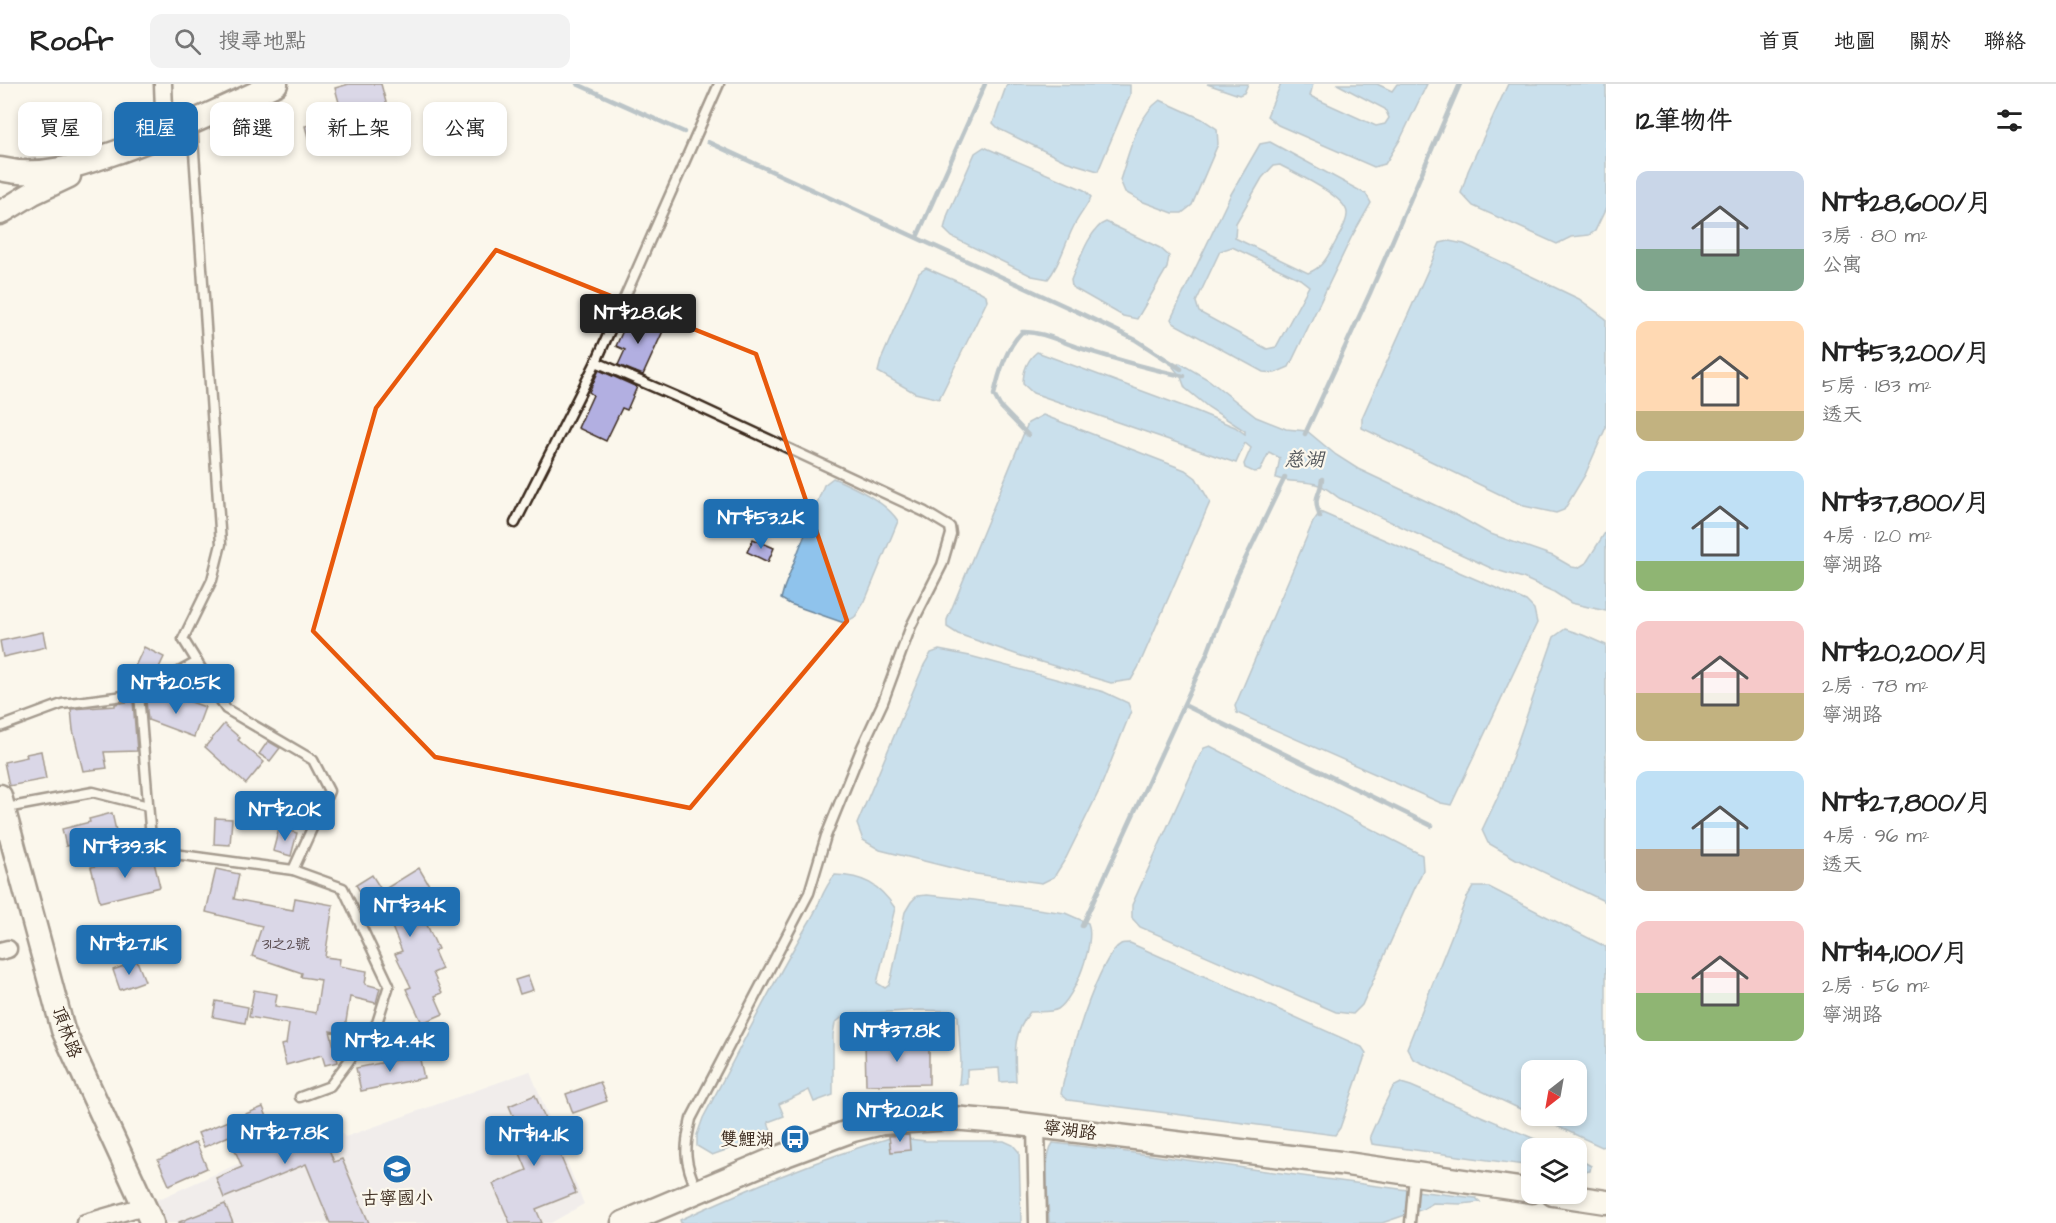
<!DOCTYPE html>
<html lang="zh-TW">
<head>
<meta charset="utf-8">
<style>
  body { margin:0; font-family:"Architects Daughter","LXGW WenKai TC",sans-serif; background:#f2f2f2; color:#222; height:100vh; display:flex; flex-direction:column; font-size:22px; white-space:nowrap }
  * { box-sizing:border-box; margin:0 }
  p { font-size:20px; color:#767676 }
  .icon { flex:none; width:33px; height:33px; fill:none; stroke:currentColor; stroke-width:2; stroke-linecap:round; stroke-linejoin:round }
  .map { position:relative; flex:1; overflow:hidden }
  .details { display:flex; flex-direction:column; background:#fff; width:450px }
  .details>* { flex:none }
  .top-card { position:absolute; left:18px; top:18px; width:570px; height:54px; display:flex; gap:12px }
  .needle { width:39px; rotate:211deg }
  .fabs { position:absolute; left:1521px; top:976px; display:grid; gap:12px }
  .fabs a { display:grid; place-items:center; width:66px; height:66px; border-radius:12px; background:#fff; box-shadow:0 3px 9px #0003; font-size:30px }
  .price { position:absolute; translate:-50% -51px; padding:0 14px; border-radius:6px; background:#1f6fb2; color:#fff; font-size:20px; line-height:39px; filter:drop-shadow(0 2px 3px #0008) }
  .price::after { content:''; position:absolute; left:50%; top:36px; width:18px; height:14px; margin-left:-9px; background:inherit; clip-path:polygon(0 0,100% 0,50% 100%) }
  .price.on { background:#222; color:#fff }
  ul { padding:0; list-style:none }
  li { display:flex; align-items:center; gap:18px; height:150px; padding:0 30px }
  li span { display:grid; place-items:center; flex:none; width:168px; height:120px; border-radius:12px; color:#555 }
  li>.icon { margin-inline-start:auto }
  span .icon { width:72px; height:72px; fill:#fffc; stroke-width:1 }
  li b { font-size:26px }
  h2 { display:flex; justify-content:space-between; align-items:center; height:72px; padding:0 30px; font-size:26px }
  .chip { padding:0 21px; border-radius:12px; background:#fff; box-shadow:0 3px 9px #0003; font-size:21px; line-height:54px }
  .chip.on { background:#1f6fb2; color:#fff }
  header { display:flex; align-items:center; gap:36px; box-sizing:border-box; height:84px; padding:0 30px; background:#fff; border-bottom:2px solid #e0e0e0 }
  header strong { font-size:28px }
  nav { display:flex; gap:33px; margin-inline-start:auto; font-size:21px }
  .search { width:420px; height:54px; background:#f2f2f2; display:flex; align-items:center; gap:15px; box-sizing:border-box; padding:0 21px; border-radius:12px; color:#767676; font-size:22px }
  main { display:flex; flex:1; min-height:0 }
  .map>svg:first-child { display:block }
  .built { fill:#e5e1e9 }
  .water { fill:#8fc3ec; stroke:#6d869a; stroke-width:1.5; fill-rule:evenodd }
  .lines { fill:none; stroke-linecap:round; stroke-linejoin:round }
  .stream { stroke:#6d869a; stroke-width:4.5 }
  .building { fill:#b2afe1; stroke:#3b2a1e; stroke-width:1.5 }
  .service-casing { stroke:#3b2a1e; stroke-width:13 }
  .minor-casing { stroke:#3b2a1e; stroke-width:21 }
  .secondary-casing { stroke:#3b2a1e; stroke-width:27 }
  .service { stroke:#fbf7ec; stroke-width:8 }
  .minor { stroke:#fbf7ec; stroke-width:16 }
  .secondary { stroke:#fbf7ec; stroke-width:22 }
  .marked { fill:none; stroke:#e8590c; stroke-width:4.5; stroke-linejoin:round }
  .labels { text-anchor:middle; stroke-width:4.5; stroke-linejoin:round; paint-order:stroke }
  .number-label { font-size:15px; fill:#594b4f }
  .street-label { font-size:18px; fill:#3b2a1e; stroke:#fbf7ec }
  .poi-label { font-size:18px; fill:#3b2a1e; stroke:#fbf7ec; text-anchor:end }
  .water-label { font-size:20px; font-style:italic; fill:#54585c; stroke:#fbf7ec }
</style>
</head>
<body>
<header>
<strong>Roofr</strong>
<div class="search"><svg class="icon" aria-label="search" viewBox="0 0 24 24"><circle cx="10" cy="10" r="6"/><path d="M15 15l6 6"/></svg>搜尋地點</div>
<nav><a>首頁</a><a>地圖</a><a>關於</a><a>聯絡</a></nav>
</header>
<main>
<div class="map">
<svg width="1606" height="1139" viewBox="0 0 1606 1139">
  <rect width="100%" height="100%" fill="#fbf7ec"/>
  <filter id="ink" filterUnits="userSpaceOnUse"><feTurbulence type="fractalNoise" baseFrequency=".0167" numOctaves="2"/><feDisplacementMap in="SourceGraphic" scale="12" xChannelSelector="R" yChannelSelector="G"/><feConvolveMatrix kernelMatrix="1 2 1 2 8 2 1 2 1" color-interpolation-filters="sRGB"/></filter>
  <g filter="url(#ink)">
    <polygon class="built" points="530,987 584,1120 551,1139 162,1139 152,1118 332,1038 345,1053"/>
    <g class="water">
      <polygon points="1007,0 1130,1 1130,11 1098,87 1065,77 999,45 993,39"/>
      <polygon points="1207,0 1248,0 1244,9 1239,11"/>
      <polygon points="1281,0 1313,0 1310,12 1376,42 1385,40 1389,34 1385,25 1337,0 1377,0 1392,7 1397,0 1427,0 1400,56 1385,80 1374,83 1278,41 1267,32"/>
      <polygon points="1508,0 1606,0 1606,124 1595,147 1589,151 1571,153 1557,160 1473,122 1461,109 1468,87"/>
      <path d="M1160 16 1202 35 1217 45 1218 60 1192 121 1182 129H1173L1141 117 1125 108 1120 96C1129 70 1136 33 1160 16Z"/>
      <path d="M1270 58 1366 110 1371 119 1351 154 1289 283 1275 289 1263 288 1173 239 1171 235 1231 110 1260 60ZM1280 81C1294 89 1346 112 1347 129 1348 138 1339 151 1335 159 1327 174 1323 183 1308 189L1235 154 1236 139 1262 94 1273 82ZM1232 163 1300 195 1309 202 1276 263 1267 265 1199 228 1196 218 1220 167Z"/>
      <path d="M984 63 1084 106 1091 113C1087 122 1081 129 1076 138 1065 157 1062 178 1048 195L1032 192 952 153 944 145 948 130 975 69Z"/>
      <path d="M1106 138 1160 164 1169 172 1167 184 1137 235 1123 232 1072 203 1071 196C1078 180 1090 143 1106 138Z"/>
      <polygon points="1449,157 1464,160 1579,215 1606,235 1606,343 1585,391 1564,426 1556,429 1524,422 1362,344 1362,334 1440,159"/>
      <polygon points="926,184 979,207 986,211 987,217 939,315 915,309 878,288 881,276 919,189"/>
      <path d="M1037 268 1196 327 1235 343 1245 350V347L1208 323 1185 304 1181 293 1173 283 1180 279 1209 296 1256 333 1286 345 1307 347 1336 371 1358 385 1458 432 1488 449 1553 472 1572 483 1578 484 1586 479 1606 447V527L1571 519 1554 508 1523 494 1493 485 1339 414C1333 410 1326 403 1319 401 1304 396 1291 399 1276 394L1280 374 1269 368 1260 387 1254 388 1245 384 1244 380 1251 364 1245 359 1236 379 1033 309 1023 300C1023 288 1027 276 1037 268Z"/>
      <polygon points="1043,331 1185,386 1196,394 1210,418 1138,584 1131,596 1111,599 1021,572 958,550 947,543 947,536 1028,339"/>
      <path d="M833 394C854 403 885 417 898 437L865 517 855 533 844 539 790 520 781 515 784 504 824 401Z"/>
      <polygon points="1320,428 1526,517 1534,525 1537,539 1451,721 1441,719 1237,629 1235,622 1313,438"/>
      <polygon points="1565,545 1583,551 1606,561 1606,818 1516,775 1488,759 1482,746 1501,706 1554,553"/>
      <polygon points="939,566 970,572 1104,608 1128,619 1131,627 1100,705 1066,774 1054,793 1042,799 976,790 880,766 863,756 857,740 924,581 931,569"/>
      <polygon points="1210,662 1422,771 1423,786 1362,921 1353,930 1336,928 1140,843 1132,834 1132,821 1199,673 1204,664"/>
      <path d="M835 791C863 792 879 800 895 824L877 899 885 904 889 901 892 891 905 828 911 818 917 812 927 811 974 816 1065 829 1088 839C1096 857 1075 914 1058 925 1051 929 1038 927 1030 928 1012 951 1015 969 1016 997L1000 998 999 984 967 986V1000H959L961 978 958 932 952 927 920 926 859 930 844 932 835 939 833 951V1011L814 1018 809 1006 779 1020 784 1032 768 1038 772 1050 712 1071 697 1062V1051L703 1034C739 967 772 899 811 835 820 820 823 804 835 791Z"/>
      <polygon points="1473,803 1489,803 1606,863 1606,1062 1602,1063 1535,1032 1576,1032 1576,987 1532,987 1531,1030 1413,975 1407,964 1467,813"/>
      <path d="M1130 859 1362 963 1366 969 1340 1044 1335 1051 1068 1016 1061 1010C1065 985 1099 871 1121 860 1123 859 1127 859 1130 859Z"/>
      <polygon points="1401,999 1411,1002 1558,1065 1532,1065 1531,1082 1372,1060 1370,1052 1381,1027 1393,1003"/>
      <path d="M890 1054 891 1068 910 1066 909 1055 926 1057H1004L1013 1061 1019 1068 1021 1139H681L680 1136C748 1105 817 1075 890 1054Z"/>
      <path d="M1053 1059C1195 1075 1335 1099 1476 1114L1480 1118 1461 1120 1433 1119 1423 1125 1382 1139H1049C1049 1119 1042 1074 1053 1059Z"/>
      <polygon points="1577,1074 1591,1082 1590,1087 1577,1089"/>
    </g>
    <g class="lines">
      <g class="stream">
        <polyline points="577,0 684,48"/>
        <polyline points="708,58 1078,228 1136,256 1181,285"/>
        <polyline points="917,153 985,0"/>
        <polyline points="1305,350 1370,209 1460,0"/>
        <path d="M1028 351 1000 322 994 311C999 289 1006 264 1022 248 1042 247 1061 258 1080 264 1115 275 1148 285 1184 292"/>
        <path d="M1320 433C1312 409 1320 415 1322 395"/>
        <polyline points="1184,621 1432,742"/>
        <polyline points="1082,842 1207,570 1237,492 1285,393"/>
      </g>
    </g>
    <g class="building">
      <polygon points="349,0 381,0 393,44 311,64 305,42 343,33 335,4"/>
      <polygon points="630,231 663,247 643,291 618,281 625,266 616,262"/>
      <polygon points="599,286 637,303 627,326 622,324 606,357 578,344 593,311 589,308"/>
      <polygon points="753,455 774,464 768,478 747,468"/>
      <polygon points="43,548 46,563 3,573 0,557"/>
      <polygon points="144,563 164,573 154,594 147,599 131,591"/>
      <polygon points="183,615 205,623 194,653 148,636 146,617"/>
      <polygon points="133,617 137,667 104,668 107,684 83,687 73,646 71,625 115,622 115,620"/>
      <polygon points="224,640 240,654 238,656 264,678 246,700 205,663"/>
      <polygon points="268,657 280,664 270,677 259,670"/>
      <polygon points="41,667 46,695 9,702 4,678 27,673 26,670"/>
      <polygon points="112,729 117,751 66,762 62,745 90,738 89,735"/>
      <polygon points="215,734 232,735 230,761 214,760"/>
      <polygon points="279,744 297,749 291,772 273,767"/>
      <polygon points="153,774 160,803 100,818 91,783 120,776 121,782"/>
      <polygon points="419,784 429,801 417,809 429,839 427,841 438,865 434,867 442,885 433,889 442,909 435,912 443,930 422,939 406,905 411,903 395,870 402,867 384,824 374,830 356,801 372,791 382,807"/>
      <polygon points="216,785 239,790 234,815 293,826 295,814 333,821 325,873 340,875 339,882 367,887 365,900 380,904 376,919 350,913 344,950 330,947 338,978 325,981 322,971 286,981 281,961 286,960 289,940 249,933 254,906 277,910 275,922 316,929 321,896 301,893 302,889 252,872 262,842 206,828"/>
      <polygon points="137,877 145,897 120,906 113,886"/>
      <polygon points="528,892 533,906 520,910 515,896"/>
      <polygon points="216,917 248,923 245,939 213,933"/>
      <polygon points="929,958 929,1000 866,1001 865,959"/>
      <polygon points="419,971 424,994 361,1007 356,984"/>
      <polygon points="600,998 607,1017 573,1029 566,1010"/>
      <polygon points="535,1011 576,1109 536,1125 542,1139 510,1139 493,1100 527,1086 511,1048 519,1045 509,1022"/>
      <polygon points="263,1023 281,1067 323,1050 334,1078 342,1075 369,1139 330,1139 306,1080 224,1114 216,1094 242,1083 229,1052 204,1063 198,1049"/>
      <polygon points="909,1051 910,1066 891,1068 889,1052"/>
      <polygon points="196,1058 207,1084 169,1101 158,1076"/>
      <polygon points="225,1120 233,1139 179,1139 179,1138"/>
    </g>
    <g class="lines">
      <g class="service-casing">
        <g id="service">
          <polyline points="192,39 221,460 212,496 183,555 226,625 313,676 329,707 293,786 343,804 389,901 377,939 330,1002 300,1013"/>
          <path d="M596 278 691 319 925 428 950 443 951 450 942 481 911 542 883 618 862 663 826 752 809 809 691 1035C684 1065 684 1078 697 1106"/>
          <polyline points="515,439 596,278 719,0"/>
          <polyline points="139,610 152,767 293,786"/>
          <polyline points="0,643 62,620 139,610 197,578"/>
          <polyline points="6,724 93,708 148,722"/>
          <polyline points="1410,1139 1414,1092"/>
        </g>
      </g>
      <g class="minor-casing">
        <g id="minor">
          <polyline points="163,0 165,51"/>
          <polyline points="0,867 8,865"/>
          <polyline points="1036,1042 1038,1139"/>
          <polyline points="85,1139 144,1122"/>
        </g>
      </g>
      <g class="secondary-casing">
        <g id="secondary">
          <path d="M0 85C42 95 80 81 120 67 174 48 224 24 276 0"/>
          <polyline points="0,129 33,109 69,92"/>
          <polyline points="0,712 63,946 152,1139"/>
          <polyline points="1553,1110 1606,1118"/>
          <polyline points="623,1139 772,1076 853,1046 882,1039 952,1034 1012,1039 1340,1079 1532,1107"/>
        </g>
      </g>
      <use href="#service" class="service"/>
      <use href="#minor" class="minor"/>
      <use href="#secondary" class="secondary"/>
    </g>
  </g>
  <path d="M0 0H1606V1139H0ZM496 166 756 270 847 537 690 724 435 673 313 547 376 324Z" fill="#fbf7ec" fill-opacity=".55" fill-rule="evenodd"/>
  <path class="marked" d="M496 166 756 270 847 537 690 724 435 673 313 547 376 324Z"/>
  <defs>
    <g id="bus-disc" transform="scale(1.5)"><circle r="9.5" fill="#1f6fb2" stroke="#fbf7ec"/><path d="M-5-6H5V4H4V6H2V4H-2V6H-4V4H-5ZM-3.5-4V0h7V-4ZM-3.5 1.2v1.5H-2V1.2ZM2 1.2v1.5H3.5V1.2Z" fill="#fff"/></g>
    <g id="school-disc" transform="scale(1.5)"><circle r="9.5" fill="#1f6fb2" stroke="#fbf7ec"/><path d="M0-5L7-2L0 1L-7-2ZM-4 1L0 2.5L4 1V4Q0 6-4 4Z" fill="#fff"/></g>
  </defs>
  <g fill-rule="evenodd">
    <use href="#bus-disc" x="795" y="1055"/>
    <use href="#school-disc" x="397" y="1085"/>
  </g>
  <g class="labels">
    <g class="number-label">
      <text x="286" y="865">31之2號</text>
    </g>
    <g class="street-label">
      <text transform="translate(67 948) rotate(70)" y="6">頂林路</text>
      <text transform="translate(1070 1046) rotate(7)" y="6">寧湖路</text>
    </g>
    <g class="poi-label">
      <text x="774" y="1061">雙鯉湖</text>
      <text x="397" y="1120" text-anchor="middle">古寧國小</text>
    </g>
    <g class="water-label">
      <text x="1304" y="382">慈湖</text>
    </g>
  </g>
</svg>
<div class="fabs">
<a><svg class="needle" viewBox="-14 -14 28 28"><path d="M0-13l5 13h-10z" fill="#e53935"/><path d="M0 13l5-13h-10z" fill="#767676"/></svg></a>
<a><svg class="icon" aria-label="layers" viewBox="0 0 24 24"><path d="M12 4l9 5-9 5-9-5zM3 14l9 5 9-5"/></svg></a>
</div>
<b class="price on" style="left:638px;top:261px">NT$28.6K</b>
<b class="price" style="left:761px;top:466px">NT$53.2K</b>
<b class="price" style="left:176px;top:631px">NT$20.5K</b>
<b class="price" style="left:285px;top:758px">NT$20K</b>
<b class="price" style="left:125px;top:795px">NT$39.3K</b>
<b class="price" style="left:410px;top:854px">NT$34K</b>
<b class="price" style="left:129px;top:892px">NT$27.1K</b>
<b class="price" style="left:897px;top:979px">NT$37.8K</b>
<b class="price" style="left:390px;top:989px">NT$24.4K</b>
<b class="price" style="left:900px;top:1059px">NT$20.2K</b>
<b class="price" style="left:285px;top:1081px">NT$27.8K</b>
<b class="price" style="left:534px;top:1083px">NT$14.1K</b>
<div class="top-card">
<a class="chip">買屋</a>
<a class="chip on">租屋</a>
<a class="chip">篩選</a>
<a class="chip">新上架</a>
<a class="chip">公寓</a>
</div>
</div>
<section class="details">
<h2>12筆物件<svg class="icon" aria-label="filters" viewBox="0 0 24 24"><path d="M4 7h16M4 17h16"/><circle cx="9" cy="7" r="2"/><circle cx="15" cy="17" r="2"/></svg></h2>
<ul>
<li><span style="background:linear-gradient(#c9d6e8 65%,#7fa58c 0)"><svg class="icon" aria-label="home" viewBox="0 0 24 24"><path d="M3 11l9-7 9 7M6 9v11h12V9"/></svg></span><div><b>NT$28,600/月</b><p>3房 · 80 m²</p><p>公寓</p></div></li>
<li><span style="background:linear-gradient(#ffd9b3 75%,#c2b280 0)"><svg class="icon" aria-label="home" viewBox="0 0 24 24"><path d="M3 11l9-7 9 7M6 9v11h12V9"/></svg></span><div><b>NT$53,200/月</b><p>5房 · 183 m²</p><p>透天</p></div></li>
<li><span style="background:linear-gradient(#bfe0f5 75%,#8fb573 0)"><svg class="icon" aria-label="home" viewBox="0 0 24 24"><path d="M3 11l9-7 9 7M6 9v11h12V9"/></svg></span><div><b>NT$37,800/月</b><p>4房 · 120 m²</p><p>寧湖路</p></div></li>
<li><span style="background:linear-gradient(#f6c9c9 60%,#c2b280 0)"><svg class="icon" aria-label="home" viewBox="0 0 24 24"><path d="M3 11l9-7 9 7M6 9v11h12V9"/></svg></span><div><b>NT$20,200/月</b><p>2房 · 78 m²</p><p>寧湖路</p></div></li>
<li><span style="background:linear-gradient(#bfe0f5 65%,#b9a48a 0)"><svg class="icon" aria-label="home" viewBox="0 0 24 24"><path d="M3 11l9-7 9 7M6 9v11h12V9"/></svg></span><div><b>NT$27,800/月</b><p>4房 · 96 m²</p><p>透天</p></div></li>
<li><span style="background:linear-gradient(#f6c9c9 60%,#8fb573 0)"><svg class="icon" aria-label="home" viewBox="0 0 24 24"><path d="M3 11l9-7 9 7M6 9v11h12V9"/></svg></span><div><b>NT$14,100/月</b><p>2房 · 56 m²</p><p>寧湖路</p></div></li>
</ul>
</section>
</main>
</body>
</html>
